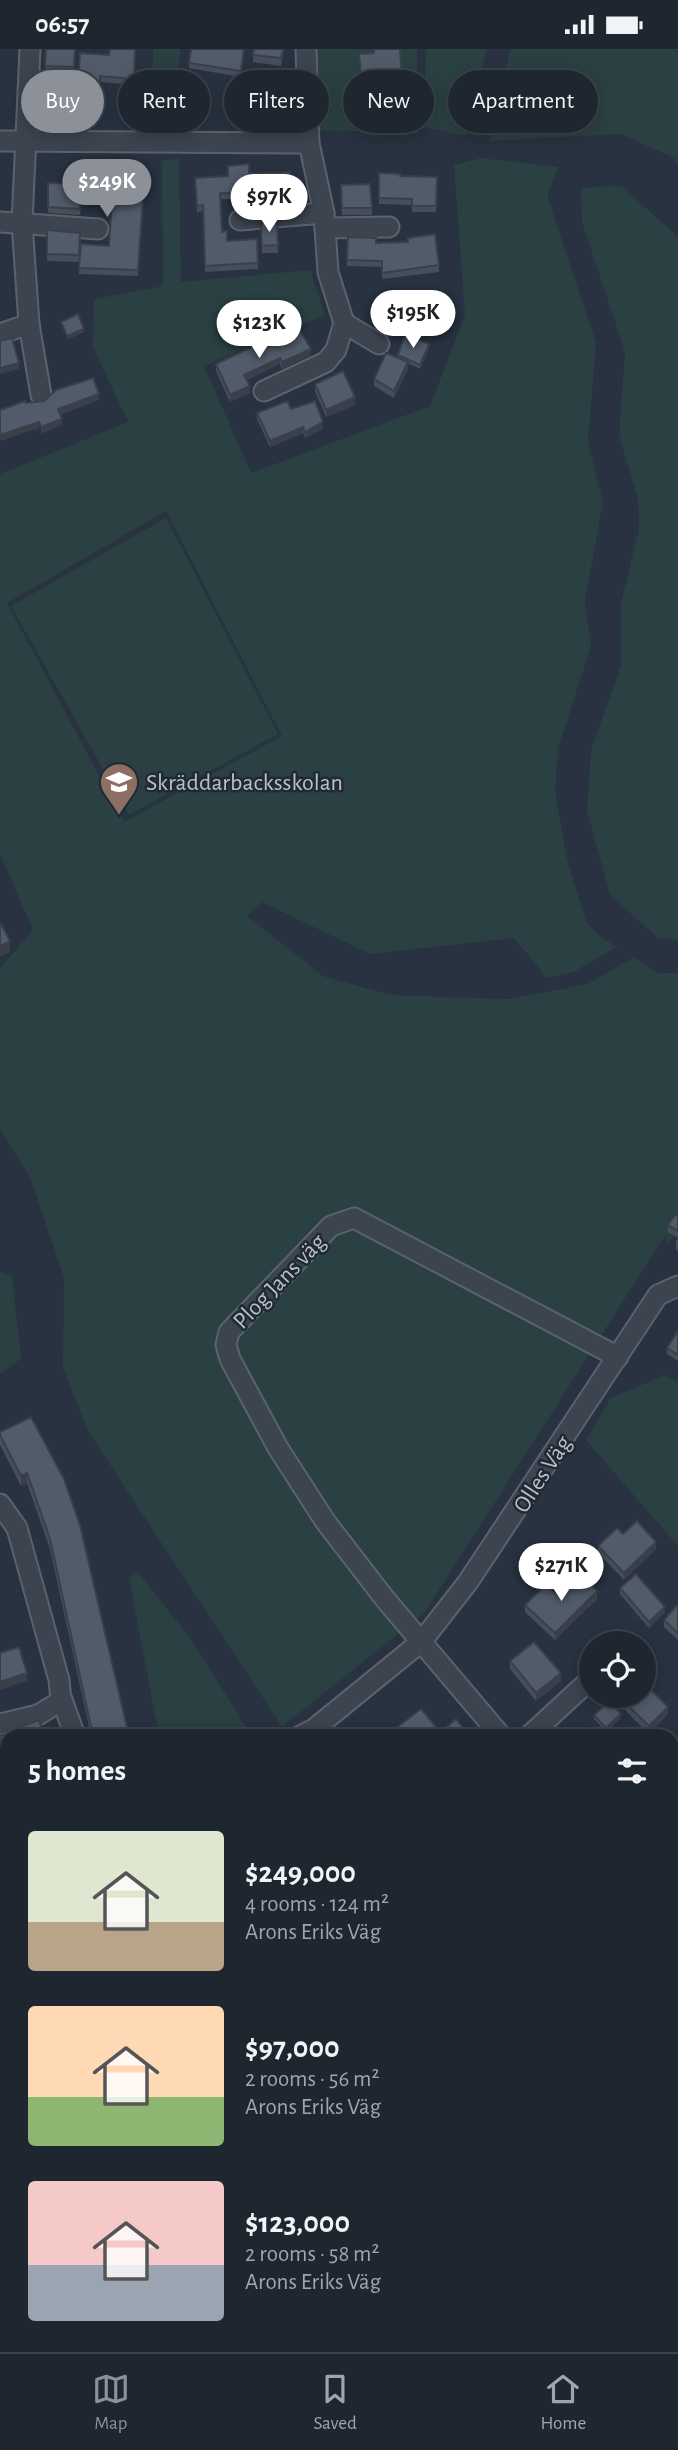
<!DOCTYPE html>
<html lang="en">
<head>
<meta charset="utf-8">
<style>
  body { margin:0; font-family:"Alegreya Sans",sans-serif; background:#262e38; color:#f1f3f6; height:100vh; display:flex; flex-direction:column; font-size:26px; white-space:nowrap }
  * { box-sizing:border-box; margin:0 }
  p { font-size:23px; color:#a1a5ab }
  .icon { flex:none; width:38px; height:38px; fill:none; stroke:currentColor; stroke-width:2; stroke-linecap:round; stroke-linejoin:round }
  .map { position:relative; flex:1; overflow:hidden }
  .panel { position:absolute; left:0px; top:1680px; width:679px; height:623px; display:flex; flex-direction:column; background:#1e2630; border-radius:21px 21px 0 0; box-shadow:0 4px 18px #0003,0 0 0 2px #3c434c }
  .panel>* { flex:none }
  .top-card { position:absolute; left:21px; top:21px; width:637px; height:63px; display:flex; gap:14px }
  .controls { position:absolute; left:579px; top:1582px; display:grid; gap:14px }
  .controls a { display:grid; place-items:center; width:77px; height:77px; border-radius:50%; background:#1e2630; box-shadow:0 4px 18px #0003,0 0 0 2px #3c434c; font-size:35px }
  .price { position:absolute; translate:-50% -60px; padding:0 16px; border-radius:24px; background:#fff; color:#222; font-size:23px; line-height:46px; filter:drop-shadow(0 2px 4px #0008) }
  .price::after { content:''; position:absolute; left:50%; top:42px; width:21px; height:16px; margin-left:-10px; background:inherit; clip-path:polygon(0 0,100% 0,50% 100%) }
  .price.selected { background:#8c9099; color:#fff }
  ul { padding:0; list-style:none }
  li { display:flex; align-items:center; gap:21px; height:175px; padding:0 28px }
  li span { display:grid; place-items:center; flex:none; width:196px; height:140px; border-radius:7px; color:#555 }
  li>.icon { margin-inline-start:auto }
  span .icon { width:84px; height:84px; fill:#fffc; stroke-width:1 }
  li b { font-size:30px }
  h2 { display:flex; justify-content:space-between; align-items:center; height:84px; padding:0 28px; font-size:30px }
  .chip { padding:0 24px; border-radius:32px; background:#1e2630; box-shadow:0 4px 18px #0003,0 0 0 2px #3c434c; font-size:24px; line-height:63px }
  .chip.selected { background:#8c9099; color:#fff }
  .status { display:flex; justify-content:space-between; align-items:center; height:49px; padding:0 35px; background:#1e2630; direction:ltr }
  .status svg { height:19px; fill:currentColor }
  .dock { display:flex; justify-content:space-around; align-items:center; height:98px; border-top:2px solid #3c434c; background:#1e2630; font-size:19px; color:#a1a5ab }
  .dock a { display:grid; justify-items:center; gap:4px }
  .dock .selected { color:#8c9099 }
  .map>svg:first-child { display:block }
  .green { fill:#2b4042; fill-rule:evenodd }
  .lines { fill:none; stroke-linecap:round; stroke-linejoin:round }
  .minor-casing { stroke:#5a626d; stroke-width:23 }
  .minor { stroke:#3c4450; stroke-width:19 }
  .wall { fill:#474e5b }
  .shaded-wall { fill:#39404a }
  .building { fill:#525b6a; stroke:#39404a; stroke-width:2 }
  .labels { text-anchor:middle; stroke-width:5; stroke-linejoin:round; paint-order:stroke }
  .poi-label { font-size:24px; fill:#b9c0ca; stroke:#212935; text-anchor:start }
  .street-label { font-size:24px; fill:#b9c0ca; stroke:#212935 }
</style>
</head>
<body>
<div class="status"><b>06:57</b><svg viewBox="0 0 49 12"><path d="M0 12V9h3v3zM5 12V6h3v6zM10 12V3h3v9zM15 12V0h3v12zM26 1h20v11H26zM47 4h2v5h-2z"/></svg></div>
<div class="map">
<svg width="678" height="2303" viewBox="0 0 678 2303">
  <rect width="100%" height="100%" fill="#283240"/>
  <g class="green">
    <polygon points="153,0 180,0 174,80 151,81"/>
    <polygon points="317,0 417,0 418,83 316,82"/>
    <polygon points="426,0 487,0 466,87 424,78"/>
    <polygon points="510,0 678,0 678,115 672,108 621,85 490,92"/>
    <path d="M179 109 181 233 310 221 325 266 204 317 251 424 430 357 465 266 454 116 481 109 558 118 547 146 596 294 588 393 603 453 585 552 591 597 558 700 555 742 567 810 586 872 598 886 617 898 575 922 547 929 514 889 370 905 262 853 247 867 323 927 390 946 510 950 587 935 634 908 659 924H678V1183L667 1196 666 1185 425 1563 282 1678 88 1382 63 1318 64 1229 30 1128 0 1080V919L33 881 0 805V425L128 373 93 298 94 250 163 237 162 112ZM166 462 282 687 124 773 7 554Z"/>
    <polygon points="621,137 678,188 678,891 658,889 610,846 587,762 591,701 621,617 621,554 639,480 638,450 619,386 625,303 582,173 581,139"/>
    <polygon points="166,469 278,685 129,766 11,557"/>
    <polygon points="0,1223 12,1227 21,1310 0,1325"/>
    <polygon points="665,1326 678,1333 678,1497 586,1391 611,1349"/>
    <polygon points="138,1523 190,1589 252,1687 159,1687 129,1529"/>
    <polygon points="672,1896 678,1901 678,2027 672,2025"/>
  </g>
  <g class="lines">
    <g class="minor-casing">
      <g id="minor">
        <polyline points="0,92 309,94"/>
        <polyline points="240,171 324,164"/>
        <polyline points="0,173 98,180"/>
        <polyline points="325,179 389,178"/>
        <polyline points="344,274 379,295"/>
        <polyline points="29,275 41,346"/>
        <polyline points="0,285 29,275 22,174 30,0"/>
        <polyline points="264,342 326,313 336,301 344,274 328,223 324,164 309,94 306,0"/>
        <polyline points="0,1455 17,1479 59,1631 61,1652 38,1666 0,1675"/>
        <polyline points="61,1648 75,1687"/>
        <polyline points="300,1687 314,1680 422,1592 468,1533 658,1246 678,1237"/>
        <polyline points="501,1687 385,1550 325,1472 278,1399 230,1310 226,1296 229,1283 331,1177 354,1169 618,1308"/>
        <polyline points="529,1687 592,1629"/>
        <polyline points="0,1778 7,1777"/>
        <polyline points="672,2035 678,2037"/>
        <polyline points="0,2274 7,2275"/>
        <polyline points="52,2296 62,2303"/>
      </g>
    </g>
    <use href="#minor" class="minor"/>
  </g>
  <g class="wall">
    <polygon points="46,0 75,0 74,24 45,23"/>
    <polygon points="135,0 134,36 100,33 100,39 78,38 80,4 109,6"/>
    <polygon points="244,0 241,28 189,19 189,14"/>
    <polygon points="284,0 281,17 253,13 253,6"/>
    <polygon points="400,0 403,47 379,48 378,38 362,39 359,5"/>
    <polygon points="290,123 290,152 220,150 222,183 227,192 257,190 258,220 205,223 203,162 197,163 195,129 228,127 249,124"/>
    <polygon points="379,124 400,127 437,128 436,163 412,163 412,156 379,155"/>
    <polygon points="108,130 144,134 138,227 79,225 79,219 109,197 112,156 81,156 80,166 48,164 48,134 85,135"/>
    <polygon points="370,135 372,166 342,166 341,136"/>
    <polygon points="261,174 277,174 278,204 262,204"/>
    <polygon points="47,181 80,184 79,213 47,212"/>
    <polygon points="376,194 439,216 439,223 382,230 382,218 347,217 347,211"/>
    <polygon points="434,261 420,289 395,280 395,273"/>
    <polygon points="269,297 311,306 282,320 280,315 247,331 250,344 230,353 216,322 216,315"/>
    <polygon points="429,299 420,320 408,314 408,320 394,349 374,337 374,330 398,309 398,306"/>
    <polygon points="315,335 355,356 326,368 315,342"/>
    <polygon points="291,360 323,380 305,389 303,384 270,398 257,370 257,364"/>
    <polygon points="678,1167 678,1202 676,1201 676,1193 678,1189 668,1183 668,1176"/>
    <polygon points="678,1282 678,1312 667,1305 667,1299"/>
    <polygon points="31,1368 129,1687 91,1687 50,1500 27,1434 21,1437 0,1396 0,1383"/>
    <polygon points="598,1497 656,1500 624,1531 598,1504"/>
    <polygon points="620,1539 665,1563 649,1579 620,1545"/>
    <polygon points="559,1547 597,1550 555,1591 525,1563 525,1556"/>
    <polygon points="678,1555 678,1591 664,1578 664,1571"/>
    <polygon points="510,1612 561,1632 536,1652 510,1620"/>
    <polygon points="624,1653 668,1665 649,1685 624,1660"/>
    <polygon points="594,1666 621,1669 606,1683 594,1670"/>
    <polygon points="678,1748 678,1782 672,1777 672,1755"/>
    <polygon points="678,1799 678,1822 672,1816 672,1805"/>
    <polygon points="0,2072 7,2078 7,2139 0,2133"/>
    <polygon points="206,2296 272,2296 277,2303 215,2303"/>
    <polygon points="528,2296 568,2296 565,2303 539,2303 528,2298"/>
  </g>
  <g class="shaded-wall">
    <polygon points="434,254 434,261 420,289 420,282"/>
    <polygon points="84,280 84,283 67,291 67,287"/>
    <polygon points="429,295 429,299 420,320 420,316"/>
    <polygon points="311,300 311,306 282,320 282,313"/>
    <polygon points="280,309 280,315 244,332 244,326"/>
    <polygon points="408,313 408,320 394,349 394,342"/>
    <polygon points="19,314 19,320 0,325 0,319"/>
    <polygon points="250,337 250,344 230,353 230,346"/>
    <polygon points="99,345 99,351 58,367 58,360"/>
    <polygon points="355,348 355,356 326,368 326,361"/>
    <polygon points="62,370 62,376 41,385 41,378"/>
    <polygon points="39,373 39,379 0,392 0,386"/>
    <polygon points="323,373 323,380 305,389 305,383"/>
    <polygon points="303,378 303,384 270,398 270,392"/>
    <polygon points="10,892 10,903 0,908 0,897"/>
    <polygon points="27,1424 27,1434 21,1437 21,1427"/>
    <polygon points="656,1493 656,1500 624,1531 624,1524"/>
    <polygon points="597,1542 597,1550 555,1591 555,1584"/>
    <polygon points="665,1558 665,1563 649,1579 649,1573"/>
    <polygon points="27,1624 27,1632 0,1641 0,1633"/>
    <polygon points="561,1624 561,1632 536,1652 536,1644"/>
    <polygon points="668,1658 668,1665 649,1685 649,1677"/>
    <polygon points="621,1665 621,1669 606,1683 606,1679"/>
    <polygon points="437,1679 437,1686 428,1687"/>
    <polygon points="7,1733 7,1740 0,1742 0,1735"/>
    <polygon points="7,1919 7,1930 0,1933 0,1922"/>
    <polygon points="563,2296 568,2296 565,2303 561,2303"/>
  </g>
  <g class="building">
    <polygon points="46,0 75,0 74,18 45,17"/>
    <polygon points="110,0 135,0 134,30 100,27 100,33 78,31 80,4 109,6"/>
    <polygon points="191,0 244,0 241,22 189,14"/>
    <polygon points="254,0 283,0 281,9 253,6"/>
    <polygon points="374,0 400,0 403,43 379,45 378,34 362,36 359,5 374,4"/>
    <polygon points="249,115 249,124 290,123 290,146 220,144 222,183 227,182 227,192 257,190 258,214 205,217 203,156 197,157 195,129 228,127 228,117"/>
    <polygon points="85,123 108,124 108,130 144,134 138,221 79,219 81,195 109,197 112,150 81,150 80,160 48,158 48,134 85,135"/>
    <polygon points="379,124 400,125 400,127 437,128 436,157 412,157 412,150 379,149"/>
    <polygon points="370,135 372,159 342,159 341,136"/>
    <polygon points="261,174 277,174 278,196 262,197"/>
    <polygon points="47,181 80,184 79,206 47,205"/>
    <polygon points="435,185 439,216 382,224 382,212 347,211 348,188 376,189 376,194 408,193 408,189"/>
    <polygon points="408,245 434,254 420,282 395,273"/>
    <polygon points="78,265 84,280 67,287 61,273"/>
    <polygon points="300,281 311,300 282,313 280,309 244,326 250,337 230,346 216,315 266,291 269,297"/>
    <polygon points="405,286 429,295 420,316 398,306"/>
    <polygon points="12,289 19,314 0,319 0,292"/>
    <polygon points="386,304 408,313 394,342 374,330"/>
    <polygon points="343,322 355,348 326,361 315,335"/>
    <polygon points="93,329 99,345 58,360 62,370 41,378 39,373 0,386 0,361 25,352 26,354 44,352 56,341"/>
    <polygon points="287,352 291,360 315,352 323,373 305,383 303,378 270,392 257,364"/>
    <polygon points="0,873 10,892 0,897"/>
    <polygon points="675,1166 678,1167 678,1182 668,1176"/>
    <polygon points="678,1282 678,1306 667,1299"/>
    <polygon points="31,1368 64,1430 80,1476 129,1687 93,1687 50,1490 27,1424 21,1427 0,1386 0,1383"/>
    <polygon points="637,1472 656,1493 624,1524 598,1497 617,1479 623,1485"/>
    <polygon points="636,1525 665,1558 649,1573 620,1539"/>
    <polygon points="582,1526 597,1542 555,1584 525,1556 546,1535 559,1547"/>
    <polygon points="678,1555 678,1584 664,1571"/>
    <polygon points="534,1593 561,1624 536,1644 510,1612"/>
    <polygon points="19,1598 27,1624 0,1633 0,1604"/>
    <polygon points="644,1634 668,1658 649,1677 624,1653 630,1647 644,1647"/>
    <polygon points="609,1652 621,1665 606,1679 594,1666"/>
    <polygon points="421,1660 437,1679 428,1687 397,1687 392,1682"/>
    <polygon points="456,1670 469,1687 444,1687 441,1683"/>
    <polygon points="39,1671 44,1687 7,1687 7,1733 0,1735 0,1687 15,1682 14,1680"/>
    <polygon points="678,1748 678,1775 672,1769 672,1755"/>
    <polygon points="678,1799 678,1818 672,1812 672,1805"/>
    <polygon points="678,1858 678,1868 673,1863"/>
    <polygon points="7,1870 7,1919 0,1922 0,1873"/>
    <polygon points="0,2072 7,2078 7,2128 0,2122"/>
    <polygon points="678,2269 678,2282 674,2270"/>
    <polygon points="219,2296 272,2296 277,2300 275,2303 228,2303"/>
    <polygon points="548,2296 563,2296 561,2302"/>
  </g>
  <defs>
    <g id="school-pin" transform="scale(2.0125)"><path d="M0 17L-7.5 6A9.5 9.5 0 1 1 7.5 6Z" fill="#8d6e63" stroke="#212935"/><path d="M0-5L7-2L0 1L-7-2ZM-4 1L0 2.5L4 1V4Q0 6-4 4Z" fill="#fff"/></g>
  </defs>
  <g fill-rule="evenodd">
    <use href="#school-pin" x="119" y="733"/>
  </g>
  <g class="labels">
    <g class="poi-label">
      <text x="146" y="741">Skräddarbacksskolan</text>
    </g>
    <g class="street-label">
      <text transform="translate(279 1232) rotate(-46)" y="8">Plog Jans väg</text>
      <text transform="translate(542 1425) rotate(-57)" y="8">Olles Väg</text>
    </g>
  </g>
</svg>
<div class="controls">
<a><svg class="icon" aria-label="locate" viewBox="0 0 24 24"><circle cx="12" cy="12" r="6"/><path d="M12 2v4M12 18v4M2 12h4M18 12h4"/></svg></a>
</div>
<b class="price selected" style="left:107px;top:170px">$249K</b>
<b class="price" style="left:269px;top:185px">$97K</b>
<b class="price" style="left:413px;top:301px">$195K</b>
<b class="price" style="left:259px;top:311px">$123K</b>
<b class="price" style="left:561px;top:1554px">$271K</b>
<div class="top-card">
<a class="chip selected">Buy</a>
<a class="chip">Rent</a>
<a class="chip">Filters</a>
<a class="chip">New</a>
<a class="chip">Apartment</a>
</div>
<section class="panel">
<h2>5 homes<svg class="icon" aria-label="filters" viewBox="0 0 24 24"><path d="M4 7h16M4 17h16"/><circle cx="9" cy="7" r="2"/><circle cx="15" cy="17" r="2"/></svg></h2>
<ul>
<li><span style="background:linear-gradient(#dfe7d0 65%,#b9a48a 0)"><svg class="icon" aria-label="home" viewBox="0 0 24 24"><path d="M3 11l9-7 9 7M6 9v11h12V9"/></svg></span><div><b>$249,000</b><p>4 rooms · 124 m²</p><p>Arons Eriks Väg</p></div></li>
<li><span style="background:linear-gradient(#ffd9b3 65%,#8fb573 0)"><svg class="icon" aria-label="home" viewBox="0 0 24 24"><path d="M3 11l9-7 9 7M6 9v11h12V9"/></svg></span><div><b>$97,000</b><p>2 rooms · 56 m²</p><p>Arons Eriks Väg</p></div></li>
<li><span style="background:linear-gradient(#f6c9c9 60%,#9aa5b1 0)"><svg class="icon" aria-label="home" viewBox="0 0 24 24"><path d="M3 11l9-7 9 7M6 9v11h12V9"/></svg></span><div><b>$123,000</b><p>2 rooms · 58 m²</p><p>Arons Eriks Väg</p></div></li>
</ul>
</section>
</div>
<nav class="dock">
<a class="selected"><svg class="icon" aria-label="map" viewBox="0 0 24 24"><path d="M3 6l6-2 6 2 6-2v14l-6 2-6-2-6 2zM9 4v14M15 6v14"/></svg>Map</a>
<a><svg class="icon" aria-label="saved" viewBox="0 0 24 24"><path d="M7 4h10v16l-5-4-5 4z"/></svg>Saved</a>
<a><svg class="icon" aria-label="home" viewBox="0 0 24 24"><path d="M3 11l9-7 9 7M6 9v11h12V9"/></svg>Home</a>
</nav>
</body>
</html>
